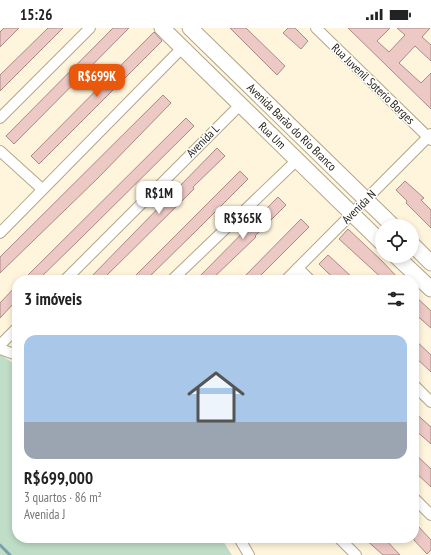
<!DOCTYPE html>
<html lang="pt">
<head>
<meta charset="utf-8">
<style>
  body { margin:0; font-family:"PT Sans Narrow",sans-serif; background:#f6f6f6; color:#222; height:100vh; display:flex; flex-direction:column; font-size:15px; white-space:nowrap }
  * { box-sizing:border-box; margin:0 }
  p { font-size:13px; color:#767676 }
  .icon { flex:none; width:22px; height:22px; fill:none; stroke:currentColor; stroke-width:2; stroke-linecap:round; stroke-linejoin:round }
  .map { position:relative; flex:1; overflow:hidden }
  .panel { position:absolute; left:12px; top:247px; width:407px; height:268px; display:flex; flex-direction:column; background:#fff; border-radius:16px; box-shadow:0 2px 6px #0003 }
  .panel>* { flex:none }
  .controls { position:absolute; left:375px; top:191px; display:grid; gap:8px }
  .controls a { display:grid; place-items:center; width:44px; height:44px; border-radius:50%; background:#fff; box-shadow:0 2px 6px #0003; font-size:20px }
  .price { position:absolute; translate:-50% -34px; padding:0 9px; border-radius:8px; background:#fff; color:#222; font-size:13px; line-height:26px; filter:drop-shadow(0 1px 2px #0008) }
  .price::after { content:''; position:absolute; left:50%; top:24px; width:12px; height:9px; margin-left:-6px; background:inherit; clip-path:polygon(0 0,100% 0,50% 100%) }
  .price.active { background:#ea580c; color:#fff }
  ul { padding:0; list-style:none }
  li { display:grid; align-content:center; gap:8px; height:212px; padding:0 12px }
  li+li { border-top:1px solid #e0e0e0 }
  li span { display:grid; place-items:center; height:124px; border-radius:12px; color:#555 }
  li>.icon { margin-inline-start:auto }
  span .icon { width:72px; height:72px; fill:#fffc; stroke-width:1 }
  li b { font-size:17px }
  h2 { display:flex; justify-content:space-between; align-items:center; height:48px; padding:0 12px; font-size:17px }
  .status { display:flex; justify-content:space-between; align-items:center; height:28px; padding:0 20px; background:#fff; direction:ltr }
  .status svg { height:11px; fill:currentColor }
  .map>svg:first-child { display:block }
  .green { fill:#c0dec7 }
  .lines { fill:none; stroke-linecap:round; stroke-linejoin:round }
  .stream { stroke:#7a9fa8; stroke-width:3 }
  .building { fill:#edc9c5; stroke:#ab8985 }
  .street-casing { stroke:#b2a689; stroke-width:12 }
  .secondary-casing { stroke:#b2a689; stroke-width:17 }
  .street { stroke:#fff; stroke-width:10 }
  .secondary { stroke:#fff; stroke-width:15 }
  .labels { text-anchor:middle; stroke-width:3; stroke-linejoin:round; paint-order:stroke }
  .street-label { font-size:12px; fill:#221e13; stroke:#fff }
</style>
</head>
<body>
<div class="status"><b>15:26</b><svg viewBox="0 0 49 12"><path d="M0 12V9h3v3zM5 12V6h3v6zM10 12V3h3v9zM15 12V0h3v12zM26 1h20v11H26zM47 4h2v5h-2z"/></svg></div>
<div class="map">
<svg width="431" height="527" viewBox="0 0 431 527">
  <rect width="100%" height="100%" fill="#fff5dd"/>
  <polygon class="green" points="0,326 17,338 17,510 221,510 232,527 0,527"/>
  <g class="lines">
    <polyline class="stream" points="0,517 10,527"/>
  </g>
  <g class="building">
    <polygon points="4,0 19,0 0,19 0,4"/>
    <polygon points="48,0 63,0 0,63 0,47"/>
    <polygon points="113,0 129,0 14,116 6,108"/>
    <polygon points="230,0 246,0 285,38 277,47"/>
    <polygon points="288,0 295,0 308,13 301,21 283,5"/>
    <polygon points="348,0 390,0 377,13 389,24 405,7 397,0 430,0 422,9 431,17 431,33 415,18 399,35 421,55 431,45 431,81"/>
    <polygon points="154,4 162,13 39,136 31,128"/>
    <polygon points="163,67 171,75 98,150 0,245 0,229"/>
    <polygon points="186,90 194,98 78,213 38,252 23,252"/>
    <polygon points="217,120 225,128 193,159 194,161 102,252 88,252"/>
    <polygon points="240,143 248,151 196,203 146,252 131,252"/>
    <polygon points="405,153 424,170 421,172 431,182 431,200 406,175 407,173 396,162"/>
    <polygon points="278,169 286,177 255,208 256,209 211,252 196,252"/>
    <polygon points="301,191 309,199 256,252 241,252"/>
    <polygon points="348,201 381,232 400,252 384,252 339,211"/>
    <polygon points="328,227 339,237 355,252 336,252 327,244 319,236"/>
    <polygon points="17,257 17,276 15,274 0,290 0,275"/>
    <polygon points="414,267 431,283 431,300 414,285"/>
    <polygon points="414,311 431,327 431,344 414,328"/>
    <polygon points="414,384 431,399 431,416 414,401"/>
    <polygon points="414,425 431,441 431,459 414,443"/>
    <polygon points="418,498 431,512 431,522 427,526 414,512 414,501"/>
    <polygon points="364,510 384,510 400,527 383,527"/>
  </g>
  <g class="lines">
    <g class="street-casing">
      <g id="street">
        <polyline points="316,0 431,112"/>
        <polyline points="0,90 90,0"/>
        <polyline points="0,123 42,161"/>
        <polyline points="0,205 182,20"/>
        <polyline points="298,240 310,252"/>
        <polyline points="65,252 240,77"/>
        <polyline points="172,252 297,132"/>
        <polyline points="286,252 431,106"/>
        <polyline points="0,317 17,300"/>
        <polyline points="0,321 17,327"/>
        <polyline points="414,357 431,374"/>
        <polyline points="414,470 431,487"/>
        <polyline points="239,510 249,527"/>
        <polyline points="339,510 356,527"/>
      </g>
    </g>
    <g class="secondary-casing">
      <g id="secondary">
        <path id="s1" d="M162 0 382 215"/>
        <path id="s2" d="M190 0 393 198"/>
        <polyline points="412,216 431,235"/>
        <polyline points="396,228 431,261"/>
      </g>
    </g>
    <use href="#street" class="street"/>
    <use href="#secondary" class="secondary"/>
  </g>
  <g class="labels">
    <g class="street-label">
      <text transform="translate(373 56) rotate(44)" y="4">Rua Juvenil Soterio Borges</text>
      <text dy="4" stroke="none"><textPath href="#s2" startOffset="142">Avenida Barão do Rio Branco</textPath></text>
      <text dy="4" stroke="none"><textPath href="#s1" startOffset="154">Rua Um</textPath></text>
      <text transform="translate(203 113) rotate(-45)" y="4">Avenida L</text>
      <text transform="translate(359 179) rotate(-45)" y="4">Avenida N</text>
    </g>
  </g>
</svg>
<div class="controls">
<a><svg class="icon" aria-label="locate" viewBox="0 0 24 24"><circle cx="12" cy="12" r="6"/><path d="M12 2v4M12 18v4M2 12h4M18 12h4"/></svg></a>
</div>
<b class="price active" style="left:97px;top:70px">R$699K</b>
<b class="price" style="left:159px;top:187px">R$1M</b>
<b class="price" style="left:243px;top:212px">R$365K</b>
<section class="panel">
<h2>3 imóveis<svg class="icon" aria-label="filters" viewBox="0 0 24 24"><path d="M4 7h16M4 17h16"/><circle cx="9" cy="7" r="2"/><circle cx="15" cy="17" r="2"/></svg></h2>
<ul>
<li><span style="background:linear-gradient(#a9c7e8 70%,#9aa5b1 0)"><svg class="icon" aria-label="home" viewBox="0 0 24 24"><path d="M3 11l9-7 9 7M6 9v11h12V9"/></svg></span><div><b>R$699,000</b><p>3 quartos · 86 m²</p><p>Avenida J</p></div></li>
</ul>
</section>
</div>
</body>
</html>
